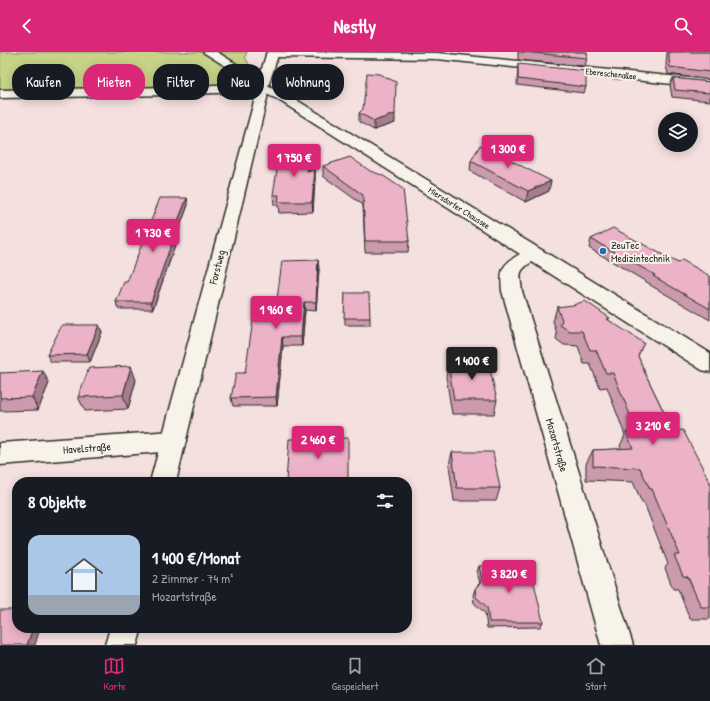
<!DOCTYPE html>
<html lang="de">
<head>
<meta charset="utf-8">
<style>
  body { margin:0; font-family:"Patrick Hand",sans-serif; background:#20242c; color:#f1f3f6; height:100vh; display:flex; flex-direction:column; font-size:15px; white-space:nowrap }
  * { box-sizing:border-box; margin:0 }
  p { font-size:13px; color:#9ea1a6 }
  .icon { flex:none; width:22px; height:22px; fill:none; stroke:currentColor; stroke-width:2; stroke-linecap:round; stroke-linejoin:round }
  .map { position:relative; flex:1; overflow:hidden }
  .drawer { position:absolute; left:12px; top:425px; width:400px; height:156px; display:flex; flex-direction:column; background:#171b24; border-radius:16px; box-shadow:0 2px 10px #0003 }
  .drawer>* { flex:none }
  .banner { position:absolute; left:12px; top:12px; width:400px; height:36px; display:flex; gap:8px }
  .controls { position:absolute; left:658px; top:60px; display:grid; gap:8px }
  .controls a { display:grid; place-items:center; width:40px; height:40px; border-radius:50%; background:#171b24; box-shadow:0 2px 10px #0003; font-size:20px }
  .price { position:absolute; translate:-50% -34px; padding:0 9px; border-radius:4px; background:#db2777; color:#fff; font-size:13px; line-height:26px; filter:drop-shadow(0 1px 2px #0008) }
  .price::after { content:''; position:absolute; left:50%; top:24px; width:12px; height:9px; margin-left:-6px; background:inherit; clip-path:polygon(0 0,100% 0,50% 100%) }
  .price.selected { background:#222; color:#fff }
  ul { padding:0; list-style:none }
  li { display:flex; align-items:center; gap:12px; height:100px; padding:0 16px }
  li span { display:grid; place-items:center; flex:none; width:112px; height:80px; border-radius:12px; color:#555 }
  li>.icon { margin-inline-start:auto }
  span .icon { width:48px; height:48px; fill:#fffc; stroke-width:1 }
  li b { font-size:17px }
  h2 { display:flex; justify-content:space-between; align-items:center; height:48px; padding:0 16px; font-size:17px }
  .pill { padding:0 14px; border-radius:16px; background:#171b24; box-shadow:0 2px 10px #0003; font-size:14px; line-height:36px }
  .pill.selected { background:#db2777; color:#fff }
  header { display:flex; justify-content:space-between; align-items:center; height:52px; padding:0 16px; background:#db2777; color:#fff; font-size:18px; font-weight:700 }
  .menu { display:flex; justify-content:space-around; align-items:center; height:56px; border-top:1px solid #363941; background:#171b24; font-size:11px; color:#9ea1a6 }
  .menu a { display:grid; justify-items:center; gap:2px }
  .menu .selected { color:#db2777 }
  .map>svg:first-child { display:block }
  .green { fill:#c7d387; stroke:#797f59 }
  .lines { fill:none; stroke-linecap:round; stroke-linejoin:round }
  .street-casing { stroke:#2b2b2b; stroke-width:3 }
  .secondary-casing { stroke:#2b2b2b; stroke-width:3 }
  .street { fill:#f7f3e8; fill-rule:evenodd }
  .secondary { fill:#f7f3e8; fill-rule:evenodd }
  .wall { fill:#cb9aac; stroke:#2b2b2b }
  .shaded-wall { fill:#a57d8c; stroke:#2b2b2b }
  .building { fill:#ecb3c8; stroke:#2b2b2b }
  .poi-dot { fill:#1f6fb2; stroke:#f7f3e8; stroke-width:1.5 }
  .labels { text-anchor:middle; stroke-width:4; stroke-linejoin:round; paint-order:stroke }
  .far-street-label { font-size:9px; fill:#2b2b2b; stroke:#f7f3e8 }
  .poi-label { font-size:11px; fill:#2b2b2b; stroke:#f7f3e8; text-anchor:start }
  .street-label { font-size:11px; fill:#2b2b2b; stroke:#f7f3e8 }
</style>
</head>
<body>
<header><svg class="icon" aria-label="back" viewBox="0 0 24 24"><path d="M15 5l-7 7 7 7"/></svg>Nestly<svg class="icon" aria-label="search" viewBox="0 0 24 24"><circle cx="10" cy="10" r="6"/><path d="M15 15l6 6"/></svg></header>
<div class="map">
<svg width="710" height="593" viewBox="0 0 710 593">
  <rect width="100%" height="100%" fill="#f4e0de"/>
  <filter id="ink" filterUnits="userSpaceOnUse"><feTurbulence type="fractalNoise" baseFrequency=".025" numOctaves="2"/><feDisplacementMap in="SourceGraphic" scale="8" xChannelSelector="R" yChannelSelector="G"/><feConvolveMatrix kernelMatrix="1 2 1 2 8 2 1 2 1" color-interpolation-filters="sRGB"/></filter>
  <g filter="url(#ink)">
    <polygon class="green" points="0,0 247,0 245,5 255,23 244,32 235,34 0,39"/>
    <g class="lines">
      <g class="street-casing">
        <g id="street">
          <polygon points="268,0 437,1 710,28 710,36 437,7 272,5 268,4 266,2"/>
          <path d="M262 31 285 41 710 301V320L702 318 532 210C517 219 520 223 522 239L633 593H601L502 239C500 218 501 213 520 202L277 47 260 39 171 43 0 46V38L171 35Z"/>
          <polygon points="173,379 182,382 186,389 182,396 173,399 0,413 0,391"/>
        </g>
      </g>
      <g class="secondary-casing">
        <g id="secondary">
          <polygon points="203,0 217,0 259,26 267,0 279,0 268,35 267,46 176,430 150,430 255,46 256,36 246,27"/>
          <polygon points="110,576 142,576 137,593 105,593"/>
        </g>
      </g>
      <use href="#street" class="street"/>
      <use href="#secondary" class="secondary"/>
    </g>
    <g class="wall">
      <polygon points="518,0 587,0 587,6 585,14 518,8"/>
      <polygon points="667,0 710,0 710,28 668,22 666,14"/>
      <polygon points="518,12 586,35 584,41 517,33"/>
      <polygon points="673,26 710,30 710,49 672,45 670,33"/>
      <polygon points="359,61 395,71 374,78 359,70"/>
      <polygon points="307,104 310,114 309,119 315,117 315,127 313,160 279,161 278,153 274,153 273,143"/>
      <polygon points="471,109 549,139 526,150 470,119"/>
      <polygon points="323,114 370,119 409,189 408,200 365,200 363,153 323,124"/>
      <polygon points="187,146 188,153 175,188 176,191 153,257 118,257 116,250 127,230"/>
      <polygon points="591,187 678,211 710,224 710,268 650,233 650,232 589,196"/>
      <polygon points="319,217 316,259 305,258 302,294 283,294 277,354 233,354 231,346 245,321 276,255"/>
      <polygon points="345,241 370,266 370,273 345,273"/>
      <polygon points="557,255 609,268 638,304 645,321 673,379 710,430 710,567 690,567 678,537 673,537 665,516 668,512 644,451 642,451 633,430 586,428 586,412 593,398 621,397 620,394 625,383 607,335 600,336 590,312 584,312 578,294 564,293 556,287 557,282 553,269"/>
      <polygon points="99,273 102,280 90,310 51,310 47,303"/>
      <polygon points="448,311 497,348 494,362 452,362 446,325"/>
      <polygon points="0,321 49,331 38,358 0,359"/>
      <polygon points="136,328 128,357 85,359 78,345"/>
      <polygon points="452,400 500,436 496,449 454,449 449,413"/>
      <polygon points="479,514 543,570 540,575 487,576 485,561 474,551 473,543 475,537 480,531 477,520"/>
    </g>
    <g class="shaded-wall">
      <polygon points="395,62 395,71 374,78 374,69"/>
      <polygon points="309,104 310,114 308,130 307,120"/>
      <polygon points="315,117 315,127 313,160 312,150"/>
      <polygon points="551,129 549,139 526,150 528,139"/>
      <polygon points="187,146 188,153 175,188 176,191 153,257 151,250 172,184"/>
      <polygon points="318,208 319,217 316,259 316,250"/>
      <polygon points="304,250 305,258 302,294 301,285"/>
      <polygon points="99,273 102,280 90,310 87,302"/>
      <polygon points="282,285 283,294 277,354 276,345"/>
      <polygon points="131,314 136,328 128,357 123,343"/>
      <polygon points="43,319 49,331 38,358 32,345"/>
      <polygon points="33,576 40,576 35,593 27,593"/>
    </g>
    <g class="building">
      <polygon points="523,0 587,0 587,6"/>
      <polygon points="669,0 710,0 710,20 670,15 669,7"/>
      <polygon points="518,12 586,19 586,35 518,27"/>
      <polygon points="367,21 379,22 396,30 395,62 374,69 359,61 363,57"/>
      <polygon points="673,26 710,30 710,41 675,38"/>
      <polygon points="480,93 551,129 528,139 471,109"/>
      <polygon points="282,99 307,99 307,103 309,104 307,120 315,117 312,150 278,150 279,143 273,143 279,104 281,104"/>
      <polygon points="350,105 370,119 382,123 403,137 409,189 365,189 363,143 323,114"/>
      <polygon points="160,146 187,146 172,184 174,184 151,250 116,250 124,230 127,230"/>
      <polygon points="613,176 678,211 682,208 710,224 710,257 653,224 655,223 591,187"/>
      <polygon points="318,208 316,250 304,250 301,285 282,285 276,345 231,346 236,321 245,321 255,255 276,255 282,209"/>
      <polygon points="345,241 369,241 370,266 344,266"/>
      <polygon points="585,249 610,266 607,267 644,291 638,304 645,321 673,379 683,378 710,430 710,555 701,555 688,525 683,524 674,503 680,503 652,437 650,437 640,416 593,414 593,398 633,396 626,380 637,380 613,321 606,321 596,298 590,298 582,279 569,279 560,273 562,268 557,255 573,253"/>
      <polygon points="62,273 99,273 87,302 47,303"/>
      <polygon points="488,309 497,348 454,348 448,311"/>
      <polygon points="131,314 123,343 78,345 89,316"/>
      <polygon points="43,319 32,345 0,346 0,321"/>
      <polygon points="348,386 348,430 286,430 289,387"/>
      <polygon points="452,400 493,400 500,436 457,436"/>
      <polygon points="530,513 543,570 489,570 487,555 476,545 475,537 482,528 479,514"/>
      <polygon points="0,558 17,558 17,576 33,576 27,593 0,593"/>
    </g>
  </g>
  <circle class="poi-dot" cx="603" cy="199" r="4"/>
  <g class="labels">
    <g class="far-street-label">
      <text transform="translate(611 22) rotate(6)" y="3">Ebereschenallee</text>
      <text transform="translate(459 156) rotate(32)" y="3">Miersdorfer Chaussee</text>
    </g>
    <g class="poi-label">
      <text x="611" y="197">ZeuTec<tspan x="611" dy="13">Medizintechnik</tspan></text>
    </g>
    <g class="street-label">
      <text transform="translate(217 215) rotate(-76)" y="4">Forstweg</text>
      <text transform="translate(557 393) rotate(74)" y="4">Mozartstraße</text>
      <text transform="translate(87 396) rotate(-4)" y="4">Havelstraße</text>
    </g>
  </g>
</svg>
<div class="controls">
<a><svg class="icon" aria-label="layers" viewBox="0 0 24 24"><path d="M12 4l9 5-9 5-9-5zM3 14l9 5 9-5"/></svg></a>
</div>
<b class="price" style="left:508px;top:117px">1 300 €</b>
<b class="price" style="left:294px;top:126px">1 750 €</b>
<b class="price" style="left:153px;top:201px">1 730 €</b>
<b class="price" style="left:276px;top:278px">1 960 €</b>
<b class="price selected" style="left:472px;top:329px">1 400 €</b>
<b class="price" style="left:653px;top:394px">3 210 €</b>
<b class="price" style="left:318px;top:408px">2 460 €</b>
<b class="price" style="left:509px;top:542px">3 820 €</b>
<div class="banner">
<a class="pill">Kaufen</a>
<a class="pill selected">Mieten</a>
<a class="pill">Filter</a>
<a class="pill">Neu</a>
<a class="pill">Wohnung</a>
</div>
<section class="drawer">
<h2>8 Objekte<svg class="icon" aria-label="filters" viewBox="0 0 24 24"><path d="M4 7h16M4 17h16"/><circle cx="9" cy="7" r="2"/><circle cx="15" cy="17" r="2"/></svg></h2>
<ul>
<li><span style="background:linear-gradient(#a9c7e8 75%,#9aa5b1 0)"><svg class="icon" aria-label="home" viewBox="0 0 24 24"><path d="M3 11l9-7 9 7M6 9v11h12V9"/></svg></span><div><b>1 400 €/Monat</b><p>2 Zimmer · 74 m²</p><p>Mozartstraße</p></div></li>
</ul>
</section>
</div>
<nav class="menu">
<a class="selected"><svg class="icon" aria-label="map" viewBox="0 0 24 24"><path d="M3 6l6-2 6 2 6-2v14l-6 2-6-2-6 2zM9 4v14M15 6v14"/></svg>Karte</a>
<a><svg class="icon" aria-label="saved" viewBox="0 0 24 24"><path d="M7 4h10v16l-5-4-5 4z"/></svg>Gespeichert</a>
<a><svg class="icon" aria-label="home" viewBox="0 0 24 24"><path d="M3 11l9-7 9 7M6 9v11h12V9"/></svg>Start</a>
</nav>
</body>
</html>
